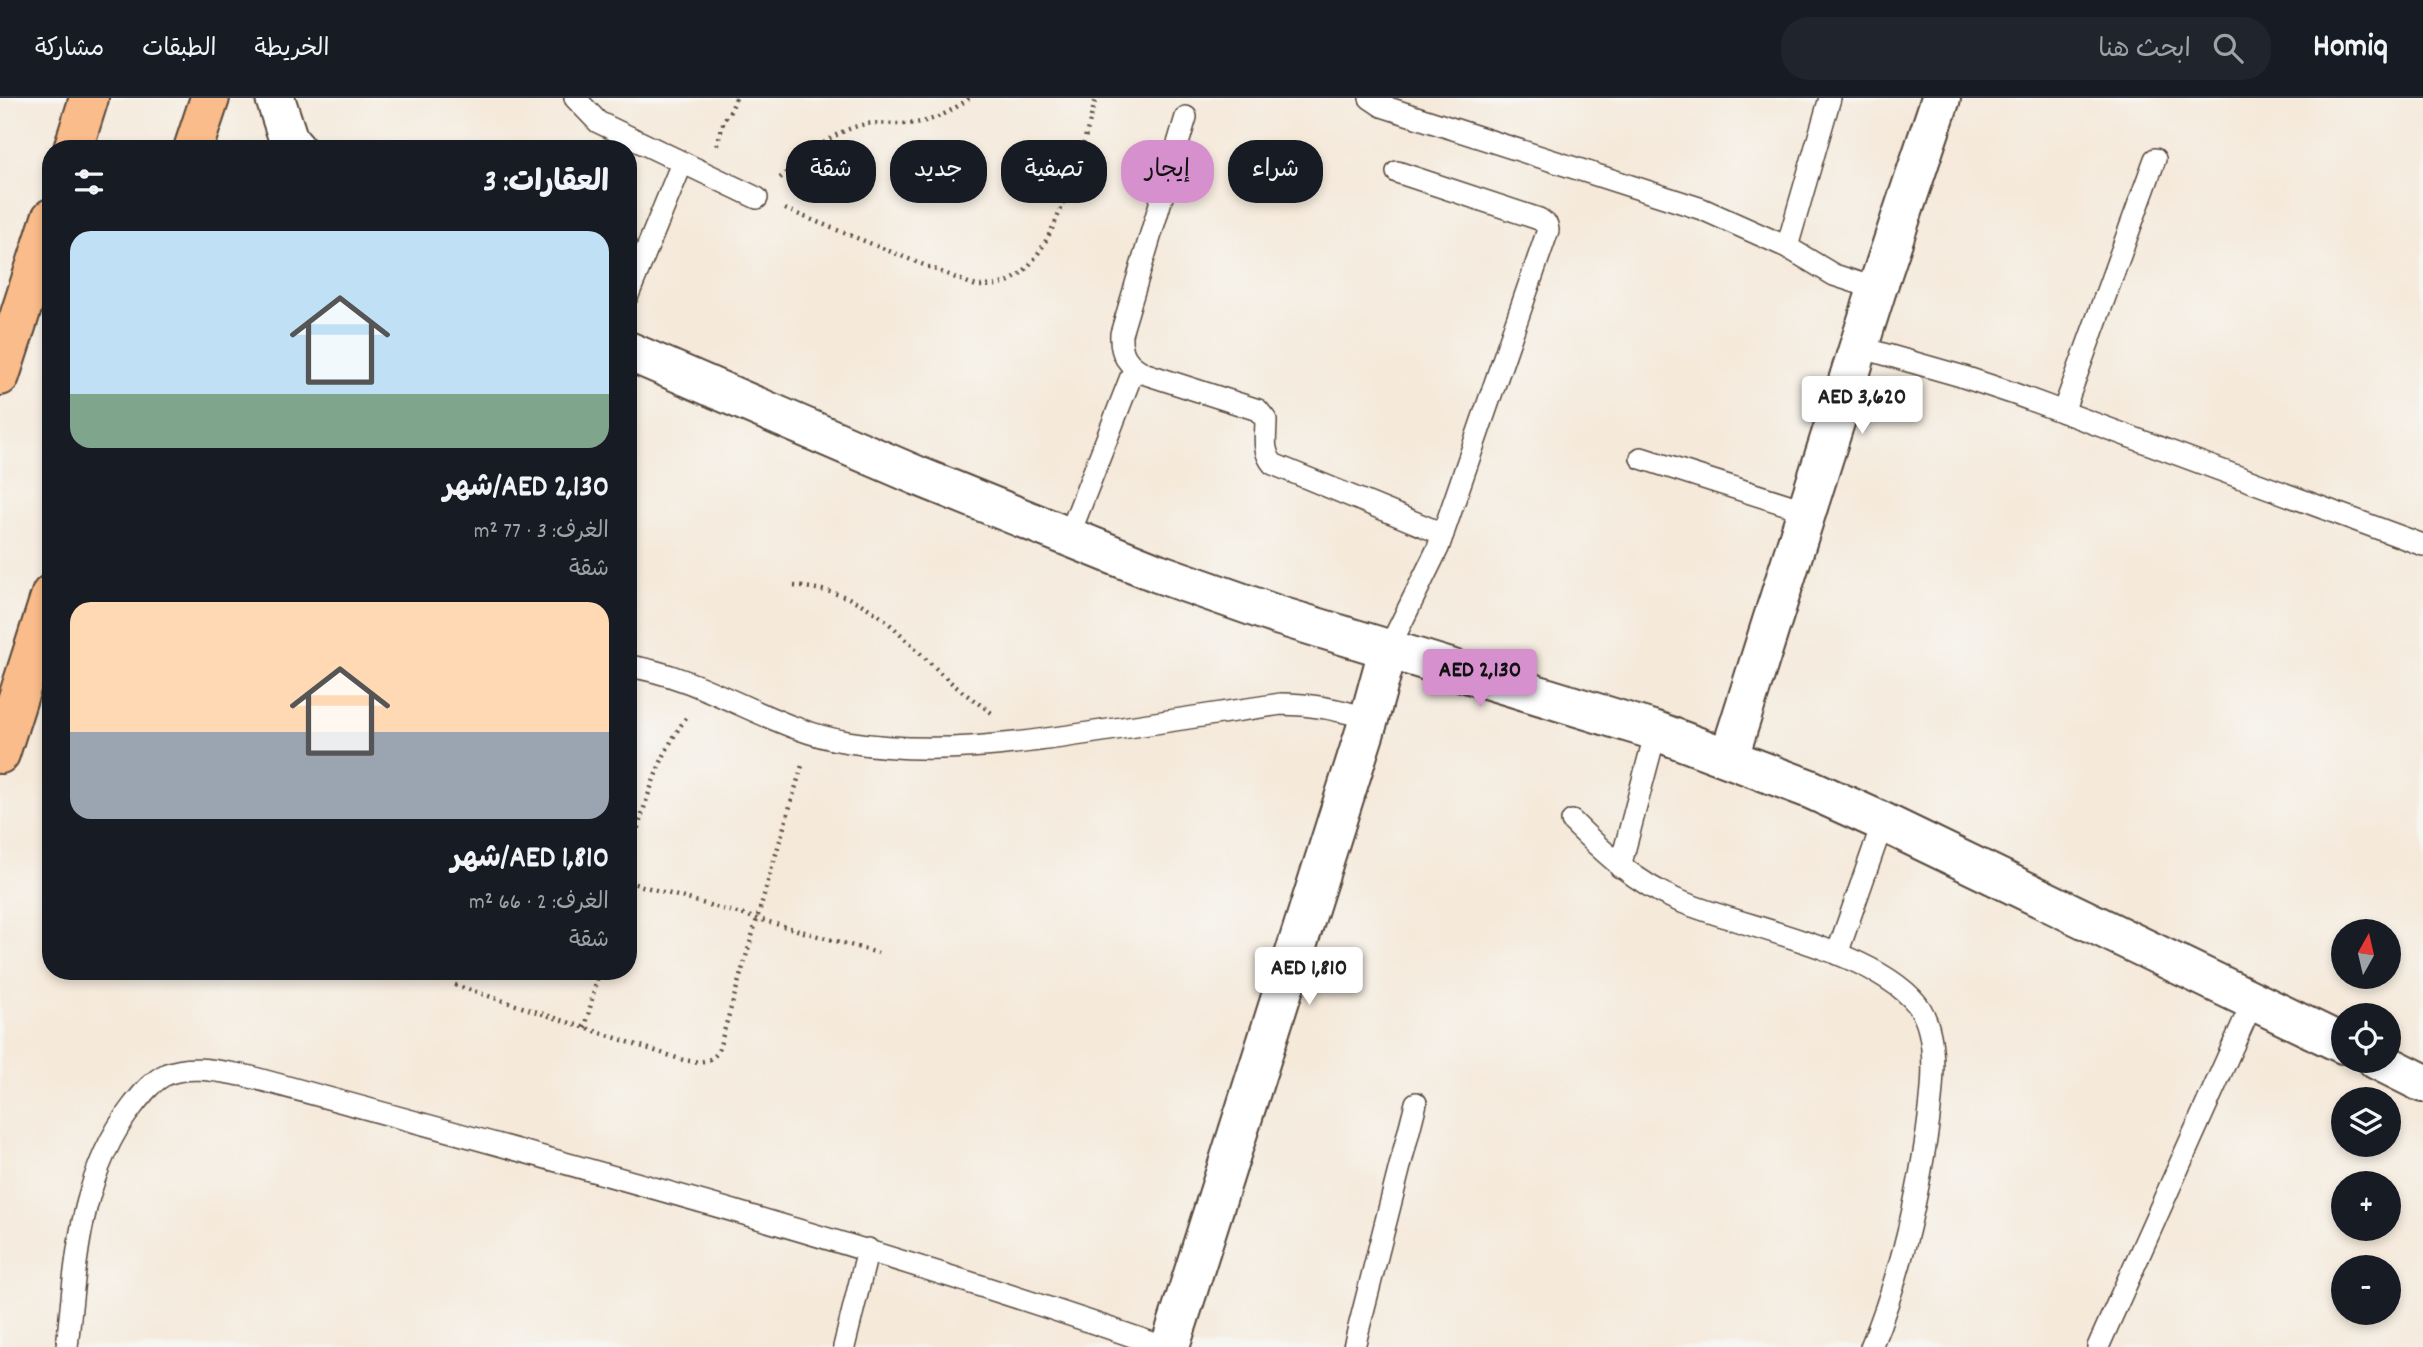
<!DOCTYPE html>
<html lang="ar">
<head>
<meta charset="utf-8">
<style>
  body { margin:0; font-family:Dekko,"Playpen Sans Arabic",sans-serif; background:#20242c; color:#f1f3f6; direction:rtl; height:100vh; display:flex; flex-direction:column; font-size:26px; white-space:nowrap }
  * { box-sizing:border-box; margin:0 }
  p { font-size:23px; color:#9ea1a6 }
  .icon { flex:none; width:38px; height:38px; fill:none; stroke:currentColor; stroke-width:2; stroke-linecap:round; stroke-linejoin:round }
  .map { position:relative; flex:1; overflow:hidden; direction:ltr }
  .sheet { position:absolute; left:42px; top:42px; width:595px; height:840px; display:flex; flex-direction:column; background:#171b24; border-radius:28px; box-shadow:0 4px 10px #0003; direction:rtl }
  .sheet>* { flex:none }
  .banner { position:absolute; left:658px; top:42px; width:665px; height:63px; direction:rtl; display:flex; gap:14px }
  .needle { width:46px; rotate:8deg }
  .fabs { position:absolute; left:2331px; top:821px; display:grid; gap:14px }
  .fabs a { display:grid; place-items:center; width:70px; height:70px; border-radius:50%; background:#171b24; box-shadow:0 4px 10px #0003; font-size:35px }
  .price { position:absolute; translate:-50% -60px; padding:0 16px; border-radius:7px; background:#fff; color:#222; font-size:23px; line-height:46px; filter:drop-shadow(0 2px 4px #0008) }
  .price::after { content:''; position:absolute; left:50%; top:42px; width:21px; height:16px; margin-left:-10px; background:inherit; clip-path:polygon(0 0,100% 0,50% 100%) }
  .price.selected { background:#d690ce; color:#111 }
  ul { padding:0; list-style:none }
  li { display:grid; align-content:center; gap:14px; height:371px; padding:0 28px }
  li span { display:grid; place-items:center; height:217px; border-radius:21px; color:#555 }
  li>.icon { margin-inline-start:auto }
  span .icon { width:126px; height:126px; fill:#fffc; stroke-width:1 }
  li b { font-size:30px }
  h2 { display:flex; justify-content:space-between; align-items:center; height:84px; padding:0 28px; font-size:30px }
  .chip { padding:0 24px; border-radius:28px; background:#171b24; box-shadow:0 4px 10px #0003; font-size:24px; line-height:63px }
  .chip.selected { background:#d690ce; color:#111 }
  header { display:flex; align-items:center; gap:42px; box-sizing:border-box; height:98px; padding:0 35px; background:#171b24; border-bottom:2px solid #363941 }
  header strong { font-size:33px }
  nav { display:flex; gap:38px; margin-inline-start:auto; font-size:24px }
  .search { width:490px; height:63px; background:#20242c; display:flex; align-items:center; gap:18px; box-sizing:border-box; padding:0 24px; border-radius:28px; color:#9ea1a6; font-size:26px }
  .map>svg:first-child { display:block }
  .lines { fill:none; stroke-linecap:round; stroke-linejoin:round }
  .service-casing { stroke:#57473a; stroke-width:24 }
  .minor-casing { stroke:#57473a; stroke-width:42 }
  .trunk-casing { stroke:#57473a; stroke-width:42 }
  .path { stroke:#57473a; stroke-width:4.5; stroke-dasharray:2 5; stroke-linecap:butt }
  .service { stroke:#fff; stroke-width:21 }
  .minor { stroke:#fff; stroke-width:38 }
  .trunk { stroke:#f9bc8a; stroke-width:38 }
</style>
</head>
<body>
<header>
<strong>Homiq</strong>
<div class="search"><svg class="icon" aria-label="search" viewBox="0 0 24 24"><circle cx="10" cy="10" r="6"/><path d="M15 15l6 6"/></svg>ابحث هنا</div>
<nav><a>الخريطة</a><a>الطبقات</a><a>مشاركة</a></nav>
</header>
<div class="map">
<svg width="2423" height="1249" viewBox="0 0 2423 1249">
  <rect width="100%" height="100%" fill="#f6f6f2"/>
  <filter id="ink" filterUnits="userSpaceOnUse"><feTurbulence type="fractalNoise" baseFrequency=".0143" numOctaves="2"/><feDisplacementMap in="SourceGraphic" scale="14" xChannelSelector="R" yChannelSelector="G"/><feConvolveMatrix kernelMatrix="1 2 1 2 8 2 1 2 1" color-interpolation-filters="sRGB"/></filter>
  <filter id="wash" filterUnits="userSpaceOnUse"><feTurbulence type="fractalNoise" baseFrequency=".00686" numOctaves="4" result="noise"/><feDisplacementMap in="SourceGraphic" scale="28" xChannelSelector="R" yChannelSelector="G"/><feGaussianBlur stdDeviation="1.57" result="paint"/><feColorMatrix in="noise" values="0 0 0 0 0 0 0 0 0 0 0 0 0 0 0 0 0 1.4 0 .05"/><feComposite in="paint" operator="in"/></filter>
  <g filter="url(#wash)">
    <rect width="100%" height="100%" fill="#f5e9da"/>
  </g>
  <g filter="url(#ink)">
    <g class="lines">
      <g class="service-casing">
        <g id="service">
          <polyline points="575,0 598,24 757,100"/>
          <polyline points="1370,0 1382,8 1702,111 1787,149 1834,177 1877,191"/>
          <path d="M1186 19 1121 236C1120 256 1127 267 1146 276L1258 312 1266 322C1266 339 1262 353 1273 366L1443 436"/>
          <polyline points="1787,149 1830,0"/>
          <polyline points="628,197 682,65"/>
          <polyline points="1859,249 1961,278 2012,295 2423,447"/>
          <polyline points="2063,314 2155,61"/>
          <polyline points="1641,360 1807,413"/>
          <polyline points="1068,440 1134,271"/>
          <polyline points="1388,552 1438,450 1548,132 1547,127 1539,121 1397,74"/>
          <path d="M628 568C706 579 771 632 848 644 933 658 1018 646 1102 633 1162 624 1221 615 1281 606 1312 606 1339 611 1369 621"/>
          <path d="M1572 723C1603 754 1636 785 1677 802 1743 830 1872 851 1917 906 1941 937 1932 999 1927 1035 1916 1109 1900 1180 1871 1249"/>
          <polyline points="1620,769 1656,633"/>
          <polyline points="1837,856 1883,724"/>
          <path d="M67 1249C76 1165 79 1078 132 1009 142 996 152 983 167 976 192 966 222 974 247 978 555 1062 863 1144 1164 1249"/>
          <polyline points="844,1249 868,1151"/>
          <polyline points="1354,1249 1416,1005"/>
          <polyline points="2098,1249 2253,903"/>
        </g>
      </g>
      <g class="minor-casing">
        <g id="minor">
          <polyline points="275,0 289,43 296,51"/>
          <polyline points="628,253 918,378 1158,475 1280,518 1656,633 1810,691 1883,724 2343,946"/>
          <polyline points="1729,659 1877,191 1941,0"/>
          <polyline points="2377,962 2423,985"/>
          <polyline points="1170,1249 1369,621 1388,552"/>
        </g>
      </g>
      <g class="trunk-casing">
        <g id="trunk">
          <polyline points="73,51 89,0"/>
          <polyline points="193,51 210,0"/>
          <polyline points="0,278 51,120"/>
          <polyline points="0,656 51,496"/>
        </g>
      </g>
      <g class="path">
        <polyline points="717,47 724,22 731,12 736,0"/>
        <path d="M780 80C804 60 830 35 861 27 873 24 887 26 899 26 928 26 947 17 969 0"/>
        <path d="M785 111 976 188C989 188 1001 188 1013 181 1055 158 1084 45 1096 0"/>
        <path d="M794 488C874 495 891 530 946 580 960 593 977 604 993 616"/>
        <path d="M628 764C643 713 656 660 688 617"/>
        <polyline points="628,784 878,855"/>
        <path d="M455 887 683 962C697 964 709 966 718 954L803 664"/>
        <polyline points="585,930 599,873"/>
      </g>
      <use href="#service" class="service"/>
      <use href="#minor" class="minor"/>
      <use href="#trunk" class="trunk"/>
    </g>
  </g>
</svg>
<div class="fabs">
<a><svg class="needle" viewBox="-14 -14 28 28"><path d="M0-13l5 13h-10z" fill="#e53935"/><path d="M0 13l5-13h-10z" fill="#9ea1a6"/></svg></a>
<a><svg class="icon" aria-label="locate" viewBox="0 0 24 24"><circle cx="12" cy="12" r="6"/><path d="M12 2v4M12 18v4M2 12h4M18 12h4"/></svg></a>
<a><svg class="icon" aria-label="layers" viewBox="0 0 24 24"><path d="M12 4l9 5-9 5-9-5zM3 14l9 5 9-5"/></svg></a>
<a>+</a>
<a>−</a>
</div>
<b class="price" style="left:1862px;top:338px">AED 3,620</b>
<b class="price selected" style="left:1480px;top:611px">AED 2,130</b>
<b class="price" style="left:1309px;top:909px">AED 1,810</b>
<div class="banner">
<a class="chip">شراء</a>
<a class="chip selected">إيجار</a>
<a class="chip">تصفية</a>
<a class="chip">جديد</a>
<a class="chip">شقة</a>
</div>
<section class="sheet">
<h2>العقارات: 3<svg class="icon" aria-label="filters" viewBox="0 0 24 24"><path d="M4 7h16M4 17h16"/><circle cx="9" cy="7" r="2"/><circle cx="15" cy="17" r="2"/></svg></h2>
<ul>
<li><span style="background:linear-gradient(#bfe0f5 75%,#7fa58c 0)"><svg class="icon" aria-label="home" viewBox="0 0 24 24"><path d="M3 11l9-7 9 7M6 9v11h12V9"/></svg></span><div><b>AED 2,130/شهر</b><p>الغرف: 3 · 77 m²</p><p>شقة</p></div></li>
<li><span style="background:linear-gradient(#ffd9b3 60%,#9aa5b1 0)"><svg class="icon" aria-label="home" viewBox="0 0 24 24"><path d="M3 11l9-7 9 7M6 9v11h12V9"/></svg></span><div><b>AED 1,810/شهر</b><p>الغرف: 2 · 66 m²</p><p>شقة</p></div></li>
</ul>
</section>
</div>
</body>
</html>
